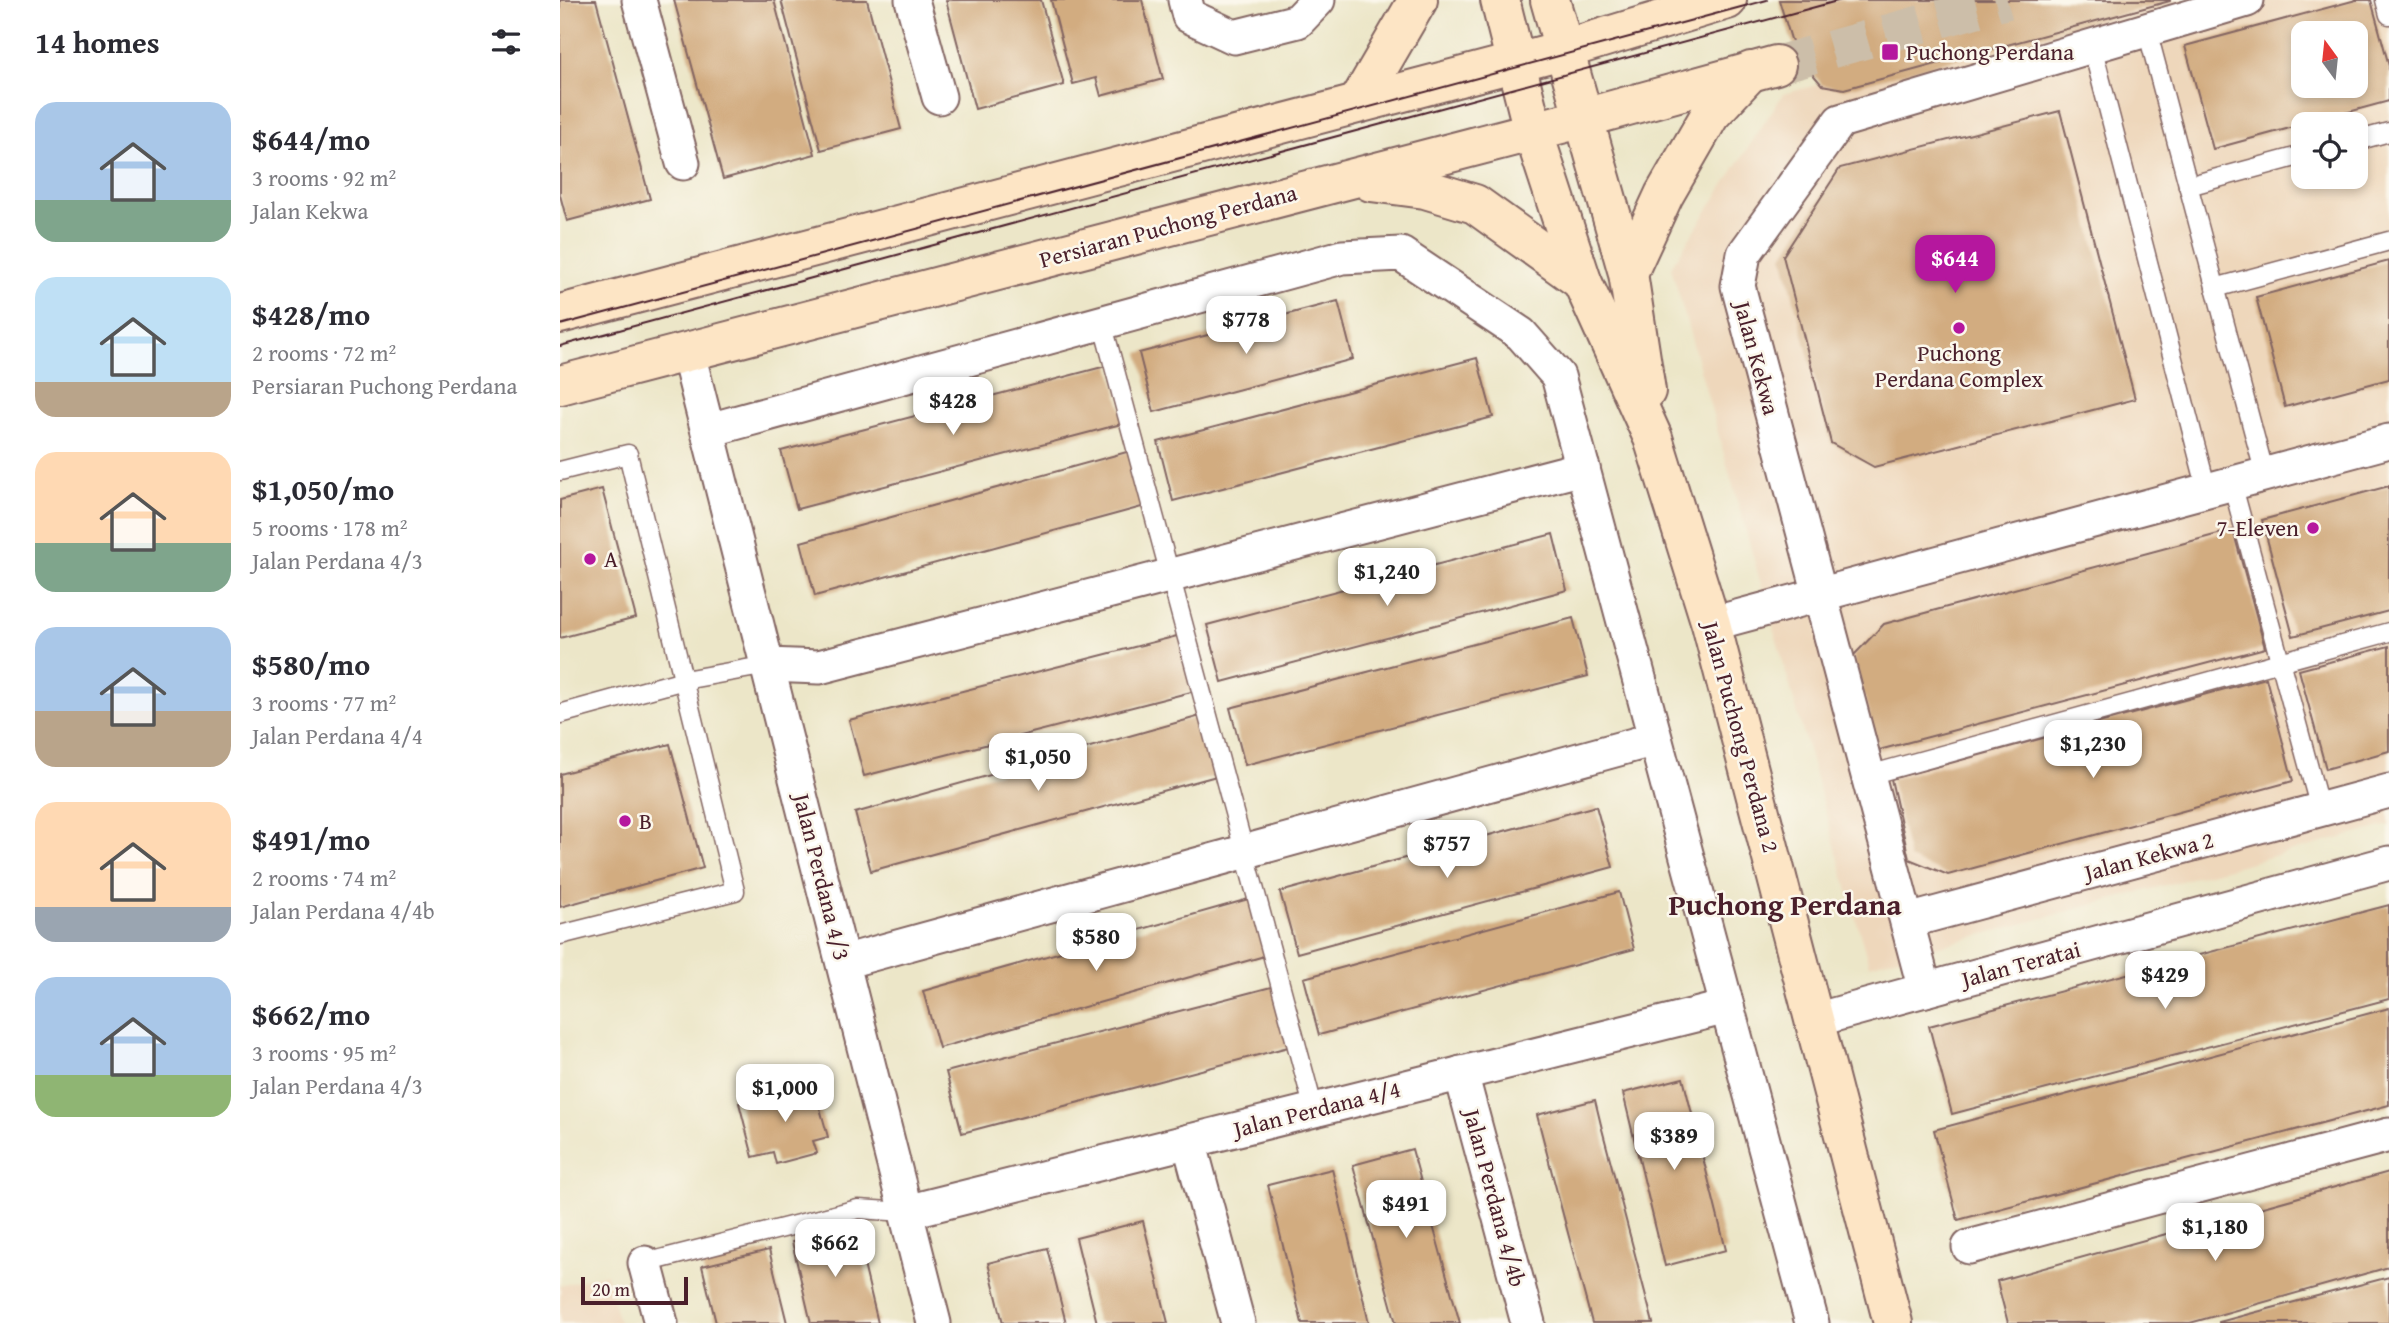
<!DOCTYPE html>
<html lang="en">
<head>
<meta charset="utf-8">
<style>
  body { margin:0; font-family:"Gentium Book Plus",serif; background:#f2f2f3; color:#2b2b33; height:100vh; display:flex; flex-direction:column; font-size:26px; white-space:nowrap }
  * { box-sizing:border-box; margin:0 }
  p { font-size:23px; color:#7c7c81 }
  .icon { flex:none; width:38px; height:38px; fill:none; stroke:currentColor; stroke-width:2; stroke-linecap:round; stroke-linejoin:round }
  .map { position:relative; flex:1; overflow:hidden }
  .sheet { display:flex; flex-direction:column; background:#fff; width:560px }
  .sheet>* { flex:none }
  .needle { width:46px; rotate:345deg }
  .controls { position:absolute; left:1731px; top:21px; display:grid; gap:14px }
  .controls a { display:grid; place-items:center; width:77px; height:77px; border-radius:14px; background:#fff; box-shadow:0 4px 10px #0003; font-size:35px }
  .scale { position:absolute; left:21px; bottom:18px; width:107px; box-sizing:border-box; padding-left:7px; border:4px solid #4a1f2b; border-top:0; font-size:19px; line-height:24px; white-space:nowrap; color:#4a1f2b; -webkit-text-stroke:5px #fbf7ec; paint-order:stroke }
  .price { position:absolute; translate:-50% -60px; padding:0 16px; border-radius:14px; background:#fff; color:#222; font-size:23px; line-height:46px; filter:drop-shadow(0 2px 4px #0008) }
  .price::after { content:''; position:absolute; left:50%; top:42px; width:21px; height:16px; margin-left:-10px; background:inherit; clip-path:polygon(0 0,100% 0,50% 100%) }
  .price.on { background:#b5179e; color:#fff }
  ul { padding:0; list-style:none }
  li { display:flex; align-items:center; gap:21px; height:175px; padding:0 35px }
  li span { display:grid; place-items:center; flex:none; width:196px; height:140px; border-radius:21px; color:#555 }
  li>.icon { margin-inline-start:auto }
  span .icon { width:84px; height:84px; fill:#fffc; stroke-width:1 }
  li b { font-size:30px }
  h2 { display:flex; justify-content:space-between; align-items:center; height:84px; padding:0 35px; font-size:30px }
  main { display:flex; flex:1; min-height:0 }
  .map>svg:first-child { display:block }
  .built { fill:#eed7bb; fill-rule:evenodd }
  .building { fill:#d2ac80; fill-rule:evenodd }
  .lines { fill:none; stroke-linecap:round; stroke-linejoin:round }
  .secondary-tunnel { stroke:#ccbea9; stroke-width:38; stroke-dasharray:38 19; stroke-linecap:butt }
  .lane-casing { stroke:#836562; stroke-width:21 }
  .street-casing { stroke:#836562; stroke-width:37 }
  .secondary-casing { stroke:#836562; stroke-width:42 }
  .lane { stroke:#fff; stroke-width:18 }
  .street { stroke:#fff; stroke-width:33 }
  .secondary { stroke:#fde5c5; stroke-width:38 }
  .tram { stroke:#4a1f2b; stroke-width:2 }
  .poi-dot { fill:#b5179e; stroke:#fbf7ec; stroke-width:2.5 }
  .labels { text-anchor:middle; stroke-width:5; stroke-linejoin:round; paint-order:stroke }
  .poi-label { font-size:23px; fill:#4a1f2b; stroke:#fbf7ec; text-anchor:start }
  .street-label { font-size:23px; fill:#4a1f2b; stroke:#fbf7ec }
  .district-label { font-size:30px; font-weight:bold; fill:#4a1f2b; stroke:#fbf7ec }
</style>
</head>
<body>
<main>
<section class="sheet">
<h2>14 homes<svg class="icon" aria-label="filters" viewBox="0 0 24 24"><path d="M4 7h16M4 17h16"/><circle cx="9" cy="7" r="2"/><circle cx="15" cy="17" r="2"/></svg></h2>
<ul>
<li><span style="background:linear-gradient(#a9c7e8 70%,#7fa58c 0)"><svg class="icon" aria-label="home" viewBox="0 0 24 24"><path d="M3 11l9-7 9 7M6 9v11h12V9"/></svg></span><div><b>$644/mo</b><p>3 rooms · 92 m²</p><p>Jalan Kekwa</p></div></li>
<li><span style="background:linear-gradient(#bfe0f5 75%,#b9a48a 0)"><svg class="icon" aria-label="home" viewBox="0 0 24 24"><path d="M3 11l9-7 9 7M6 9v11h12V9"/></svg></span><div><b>$428/mo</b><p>2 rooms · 72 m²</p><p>Persiaran Puchong Perdana</p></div></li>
<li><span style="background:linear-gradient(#ffd9b3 65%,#7fa58c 0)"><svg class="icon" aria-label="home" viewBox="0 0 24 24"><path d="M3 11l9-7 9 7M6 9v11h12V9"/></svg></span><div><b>$1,050/mo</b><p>5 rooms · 178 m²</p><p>Jalan Perdana 4/3</p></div></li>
<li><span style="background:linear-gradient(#a9c7e8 60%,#b9a48a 0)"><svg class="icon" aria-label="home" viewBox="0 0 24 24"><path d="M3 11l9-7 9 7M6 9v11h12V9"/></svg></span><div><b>$580/mo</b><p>3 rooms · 77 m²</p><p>Jalan Perdana 4/4</p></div></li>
<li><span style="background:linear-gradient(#ffd9b3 75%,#9aa5b1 0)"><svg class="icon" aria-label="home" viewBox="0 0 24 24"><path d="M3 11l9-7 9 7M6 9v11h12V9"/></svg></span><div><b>$491/mo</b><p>2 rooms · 74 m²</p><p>Jalan Perdana 4/4b</p></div></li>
<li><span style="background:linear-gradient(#a9c7e8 70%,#8fb573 0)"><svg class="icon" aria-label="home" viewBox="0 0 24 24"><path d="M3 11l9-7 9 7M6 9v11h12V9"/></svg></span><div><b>$662/mo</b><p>3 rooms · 95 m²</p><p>Jalan Perdana 4/3</p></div></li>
</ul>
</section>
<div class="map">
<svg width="1829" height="1323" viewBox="0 0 1829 1323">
  <rect width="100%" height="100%" fill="#fbf7ec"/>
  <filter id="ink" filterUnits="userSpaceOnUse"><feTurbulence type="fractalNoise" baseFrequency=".0143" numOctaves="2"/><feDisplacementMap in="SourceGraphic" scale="14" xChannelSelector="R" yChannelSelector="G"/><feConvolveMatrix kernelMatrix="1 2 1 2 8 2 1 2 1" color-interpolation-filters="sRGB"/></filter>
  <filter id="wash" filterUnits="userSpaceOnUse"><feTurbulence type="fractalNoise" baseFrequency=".00686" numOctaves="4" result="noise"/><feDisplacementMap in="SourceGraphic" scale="28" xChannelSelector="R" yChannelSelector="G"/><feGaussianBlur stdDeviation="1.57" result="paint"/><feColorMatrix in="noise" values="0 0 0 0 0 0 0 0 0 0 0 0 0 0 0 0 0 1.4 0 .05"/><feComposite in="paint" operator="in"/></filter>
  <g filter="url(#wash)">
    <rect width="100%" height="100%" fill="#ece6c8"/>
    <g class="built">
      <path d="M1581 0H1829V825L1309 965 1111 267 1223 94ZM1743 33H1796V86H1743ZM1743 124H1796V177H1743Z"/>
      <polygon points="46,1274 59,1323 0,1323 0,1286"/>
    </g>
    <g id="blocks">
      <g class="building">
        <polygon points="0,0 36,0 90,199 7,221 0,195"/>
        <polygon points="114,0 214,0 255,154 163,179"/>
        <polygon points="221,0 307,0 341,129 261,150"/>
        <polygon points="386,0 481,0 504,85 415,109"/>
        <polygon points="491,0 582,0 603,79 541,96 536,78 513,84"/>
        <polygon points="1219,0 1610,0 1610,1 1284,89 1262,85 1245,65 1231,39"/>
        <path d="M1796 0H1811L1829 66V101L1653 149 1625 46ZM1743 33H1796V86H1743Z"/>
        <polygon points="1500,111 1575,399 1314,467 1271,443 1223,256 1280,168"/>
        <polygon points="1829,261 1829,379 1725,407 1696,297"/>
        <polygon points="778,301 793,359 594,412 579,353"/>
        <polygon points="917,358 933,417 613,501 598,442"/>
        <polygon points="550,365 565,423 237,509 221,451"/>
        <polygon points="574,450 589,505 255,596 241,542"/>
        <polygon points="1829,486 1829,611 1733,636 1702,520"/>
        <polygon points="42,489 76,618 0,638 0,500"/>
        <polygon points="1673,530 1705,648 1319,750 1293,656 1324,624"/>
        <polygon points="993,534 1007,590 662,682 647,625"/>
        <polygon points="1013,618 1028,676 685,765 670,708"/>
        <polygon points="621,635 635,691 304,776 289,720"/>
        <polygon points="1829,646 1829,751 1766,769 1739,670"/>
        <polygon points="1706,678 1733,781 1388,875 1349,859 1331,779"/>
        <polygon points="644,715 660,775 311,871 295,813"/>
        <polygon points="110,744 143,868 0,907 0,774"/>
        <polygon points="1036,806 1053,867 737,953 720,892"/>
        <polygon points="1059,892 1074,949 759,1035 744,978"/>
        <polygon points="692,898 708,955 379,1048 363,991"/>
        <polygon points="1829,905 1829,999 1392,1114 1369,1026"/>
        <polygon points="715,986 732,1046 402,1133 386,1072"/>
        <polygon points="1829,1008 1829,1105 1398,1220 1374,1130"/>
        <polygon points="1123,1078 1166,1250 1105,1266 1063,1093"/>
        <polygon points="253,1083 268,1137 253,1141 257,1153 216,1164 213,1152 193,1157 179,1103"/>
        <polygon points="1035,1100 1042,1129 1093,1323 1032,1323 992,1173 977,1115"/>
        <polygon points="852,1149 891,1291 900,1323 836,1323 816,1250 793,1165"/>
        <polygon points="772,1169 800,1285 809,1323 742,1323 708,1185"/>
        <polygon points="1829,1172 1829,1267 1630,1323 1448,1323 1437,1281"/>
        <polygon points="583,1221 608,1323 537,1323 516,1238"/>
        <polygon points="295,1227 318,1323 251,1323 232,1242"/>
        <polygon points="487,1248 506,1323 443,1323 428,1263"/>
        <polygon points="209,1250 227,1323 156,1323 142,1266"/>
        <polygon points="1829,1277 1829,1323 1659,1323 1659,1322"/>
      </g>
    </g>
  </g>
  <g filter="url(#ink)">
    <use href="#blocks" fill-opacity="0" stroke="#836562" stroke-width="2"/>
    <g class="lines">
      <polyline class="secondary-tunnel" points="1216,65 1447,0"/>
      <g class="lane-casing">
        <g id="lane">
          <polyline points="1825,0 1829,15"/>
          <polyline points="1587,30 1705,475"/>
          <polyline points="1532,46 1647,490"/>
          <polyline points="1796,141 1829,132"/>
          <polyline points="1628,186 1743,155"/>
          <polyline points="1655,288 1829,241"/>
          <polyline points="542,322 754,1110"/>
          <polyline points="0,471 68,454 175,891 0,935"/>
          <polyline points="1672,483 1760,809"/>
          <polyline points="0,714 124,680 208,665"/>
          <polyline points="1309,775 1829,632"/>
          <polyline points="85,1263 298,1209 346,1212"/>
        </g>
      </g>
      <g class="street-casing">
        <g id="street">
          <polyline points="79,0 123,163"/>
          <polyline points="352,0 379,97"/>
          <polyline points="625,0 629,16 674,37 738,21 758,0"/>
          <polyline points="128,353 374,1323"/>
          <polyline points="149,430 782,257 841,254 961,334 998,376 1252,1323"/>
          <polyline points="1151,624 1829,441"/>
          <polyline points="208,665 259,667 1023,468"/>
          <polyline points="1348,921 1829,791"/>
          <polyline points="283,962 1095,739"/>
          <polyline points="1365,990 1178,286 1184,254 1280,121 1687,0"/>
          <polyline points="1255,1020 1829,863"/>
          <polyline points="901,1073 968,1323"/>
          <polyline points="629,1141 678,1323"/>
          <polyline points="346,1212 1167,1007"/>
          <polyline points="1409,1247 1829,1135"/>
          <polyline points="85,1263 101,1323"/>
        </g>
      </g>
      <g class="secondary-casing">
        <g id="secondary">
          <polyline points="940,0 973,131 1022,281 1093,438 1151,624 1333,1323"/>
          <polyline points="990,0 1068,273 1086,391"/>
          <polyline points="798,103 858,0"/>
          <polyline points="811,182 865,189 915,204 1022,281"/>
          <polyline points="1068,273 1104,195 1150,115 1191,71"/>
          <polyline points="0,314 1006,49 1167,0"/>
          <polyline points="0,385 1024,118 1216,65"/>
        </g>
      </g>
      <use href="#lane" class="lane"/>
      <use href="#street" class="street"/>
      <use href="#secondary" class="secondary"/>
      <g class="tram">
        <polyline points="0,325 1207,0"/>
        <polyline points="0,346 1281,0"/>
      </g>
    </g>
  </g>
  <g class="poi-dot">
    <rect x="1321" y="43" width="18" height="18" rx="3.5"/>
    <circle cx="1399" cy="328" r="7"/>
    <circle cx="1753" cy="528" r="7"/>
    <circle cx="30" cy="559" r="7"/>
    <circle cx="65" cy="821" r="7"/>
  </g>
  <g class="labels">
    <g class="poi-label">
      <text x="1346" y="60">Puchong Perdana</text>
      <text x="1399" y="361" text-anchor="middle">Puchong<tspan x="1399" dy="26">Perdana Complex</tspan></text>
      <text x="1739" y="536" text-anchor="end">7-Eleven</text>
      <text x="44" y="567">A</text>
      <text x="79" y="829">B</text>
    </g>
    <g class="street-label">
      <text transform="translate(608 226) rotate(-15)" y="8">Persiaran Puchong Perdana</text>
      <text transform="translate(1197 358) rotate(75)" y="8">Jalan Kekwa</text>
      <text transform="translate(1181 737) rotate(75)" y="8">Jalan Puchong Perdana 2</text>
      <text transform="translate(1589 856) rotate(-15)" y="8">Jalan Kekwa 2</text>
      <text transform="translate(262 877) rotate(76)" y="8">Jalan Perdana 4/3</text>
      <text transform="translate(1461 964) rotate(-15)" y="8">Jalan Teratai</text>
      <text transform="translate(757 1109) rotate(-14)" y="8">Jalan Perdana 4/4</text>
      <text transform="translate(935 1198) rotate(75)" y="8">Jalan Perdana 4/4b</text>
    </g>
    <g class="district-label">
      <text x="1225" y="915">Puchong Perdana</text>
    </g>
  </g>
</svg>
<div class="controls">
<a><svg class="needle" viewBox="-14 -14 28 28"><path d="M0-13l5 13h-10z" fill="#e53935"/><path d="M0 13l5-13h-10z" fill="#7c7c81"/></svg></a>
<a><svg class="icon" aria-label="locate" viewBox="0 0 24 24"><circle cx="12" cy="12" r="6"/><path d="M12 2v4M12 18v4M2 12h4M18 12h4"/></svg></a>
</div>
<div class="scale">20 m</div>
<b class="price on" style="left:1395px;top:295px">$644</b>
<b class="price" style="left:686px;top:356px">$778</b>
<b class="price" style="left:393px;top:437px">$428</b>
<b class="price" style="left:827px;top:608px">$1,240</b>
<b class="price" style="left:1533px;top:780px">$1,230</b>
<b class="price" style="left:478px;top:793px">$1,050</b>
<b class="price" style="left:887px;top:880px">$757</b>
<b class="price" style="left:536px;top:973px">$580</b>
<b class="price" style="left:1605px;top:1011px">$429</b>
<b class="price" style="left:225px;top:1124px">$1,000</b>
<b class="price" style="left:1114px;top:1172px">$389</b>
<b class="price" style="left:846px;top:1240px">$491</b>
<b class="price" style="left:1655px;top:1263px">$1,180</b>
<b class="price" style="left:275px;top:1279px">$662</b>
</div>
</main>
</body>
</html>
